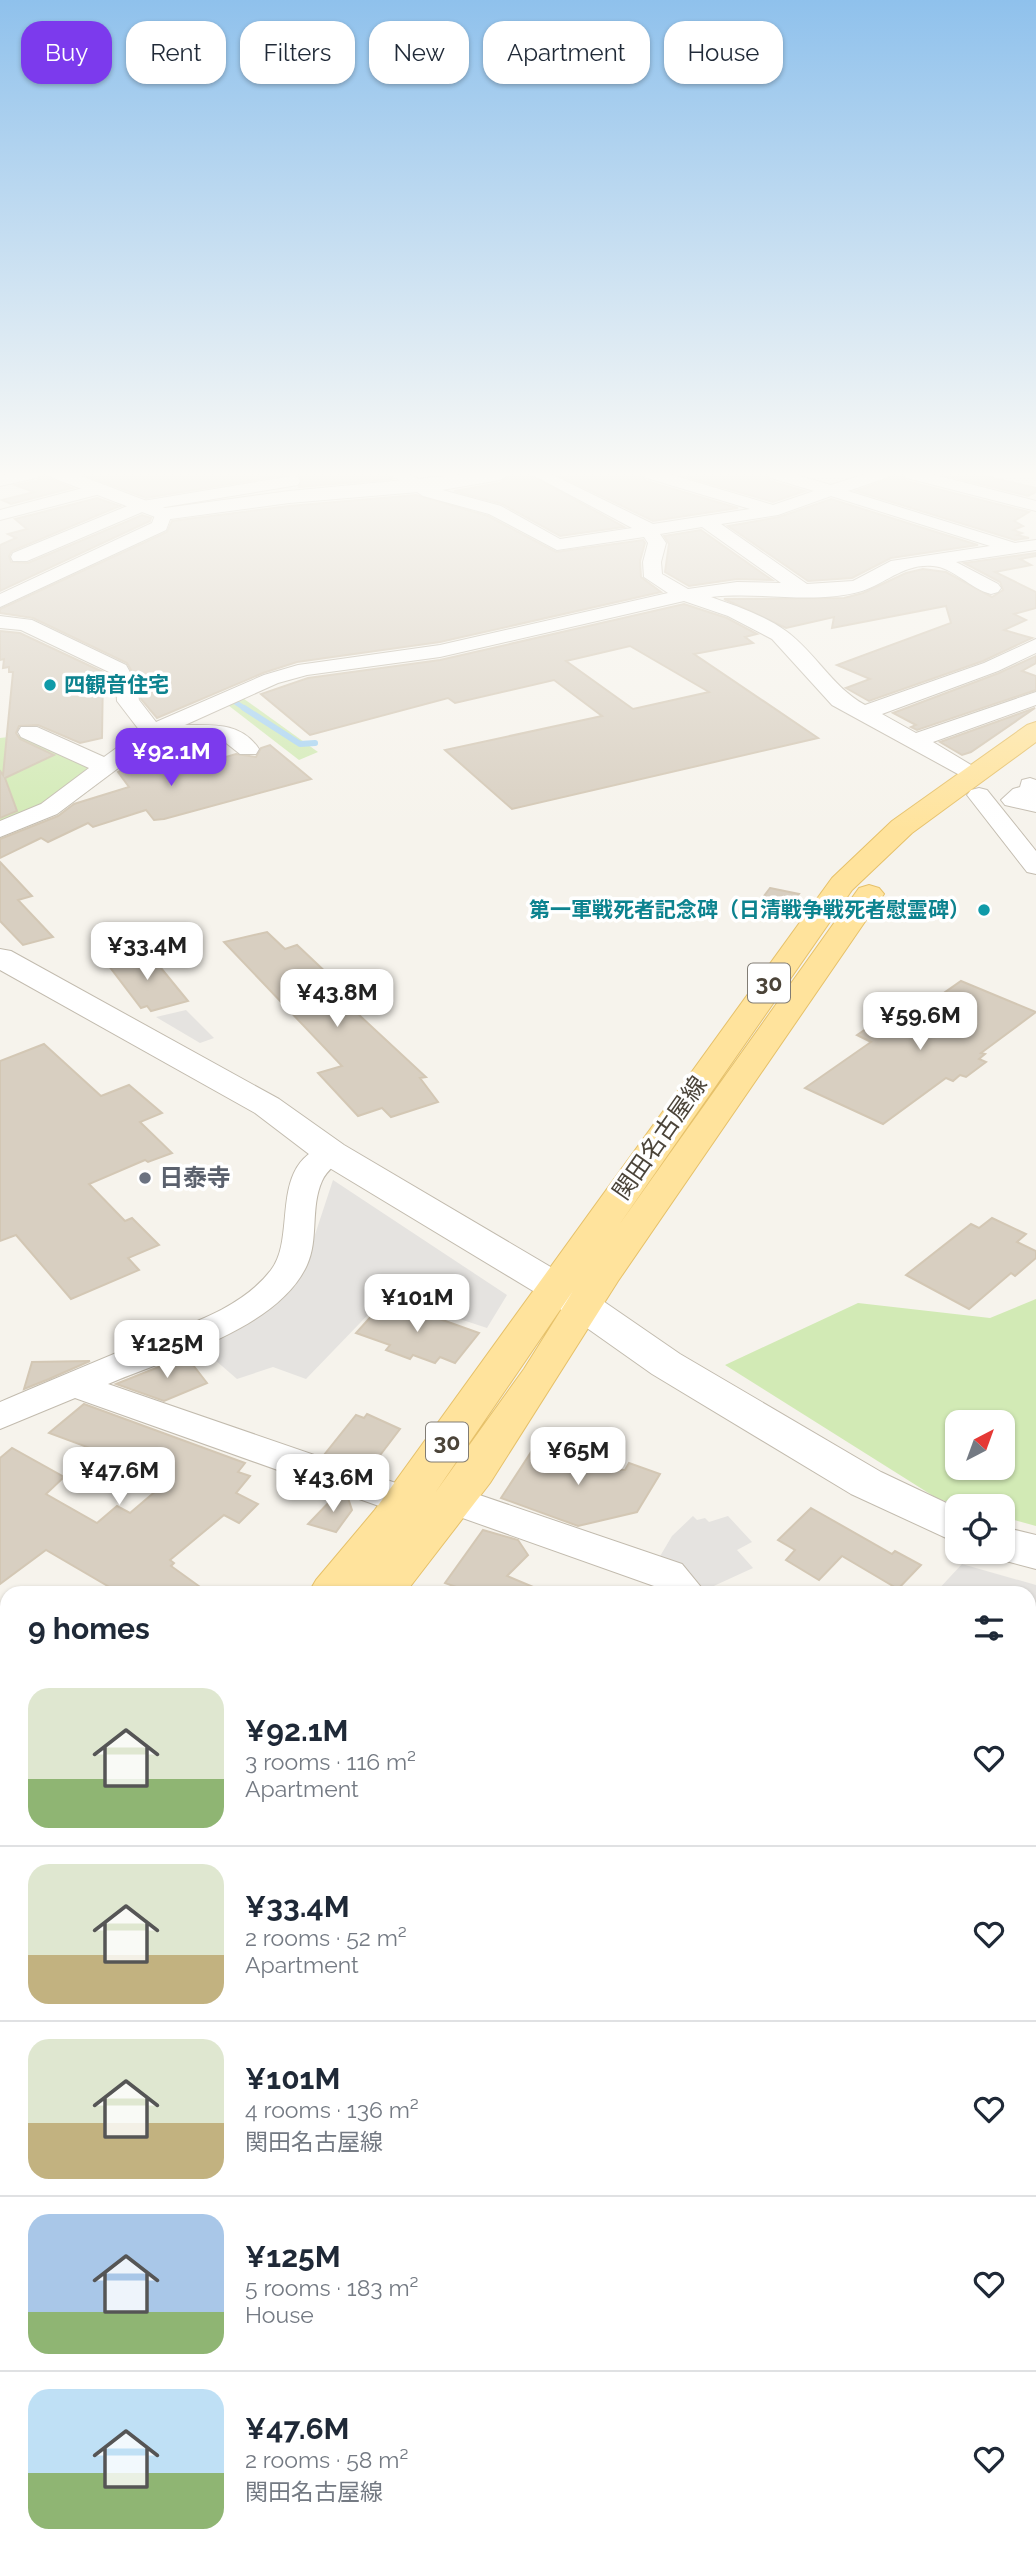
<!DOCTYPE html>
<html lang="en">
<head>
<meta charset="utf-8">
<style>
  body { margin:0; font-family:Raleway,"Noto Sans JP",sans-serif; background:#f2f2f3; color:#1f2937; height:100vh; display:flex; flex-direction:column; font-size:26px; white-space:nowrap }
  * { box-sizing:border-box; margin:0 }
  p { font-size:23px; color:#747a83 }
  .icon { flex:none; width:38px; height:38px; fill:none; stroke:currentColor; stroke-width:2; stroke-linecap:round; stroke-linejoin:round }
  .map { position:relative; flex:1; overflow:hidden }
  .sheet { position:absolute; left:0px; top:1586px; width:1036px; height:975px; display:flex; flex-direction:column; background:#fff; border-radius:21px 21px 0 0; box-shadow:0 2px 5px #0004 }
  .sheet>* { flex:none }
  .guide { position:absolute; left:21px; top:21px; width:994px; height:63px; display:flex; gap:14px }
  .needle { width:46px; rotate:41deg }
  .controls { position:absolute; left:945px; top:1410px; display:grid; gap:14px }
  .controls a { display:grid; place-items:center; width:70px; height:70px; border-radius:14px; background:#fff; box-shadow:0 2px 5px #0004; font-size:35px }
  .price { position:absolute; translate:-50% -60px; padding:0 16px; border-radius:14px; background:#fff; color:#222; font-size:23px; line-height:46px; filter:drop-shadow(0 2px 4px #0008) }
  .price::after { content:''; position:absolute; left:50%; top:42px; width:21px; height:16px; margin-left:-10px; background:inherit; clip-path:polygon(0 0,100% 0,50% 100%) }
  .price.on { background:#7c3aed; color:#fff }
  ul { padding:0; list-style:none }
  li { display:flex; align-items:center; gap:21px; height:175px; padding:0 28px }
  li+li { border-top:2px solid #e0e1e3 }
  li span { display:grid; place-items:center; flex:none; width:196px; height:140px; border-radius:21px; color:#555 }
  li>.icon { margin-inline-start:auto }
  span .icon { width:84px; height:84px; fill:#fffc; stroke-width:1 }
  li b { font-size:30px }
  h2 { display:flex; justify-content:space-between; align-items:center; height:84px; padding:0 28px; font-size:30px }
  .tag { padding:0 24px; border-radius:21px; background:#fff; box-shadow:0 2px 5px #0004; font-size:24px; line-height:63px }
  .tag.on { background:#7c3aed; color:#fff }
  .map>svg:first-child { display:block }
  .green { fill:#d2eab5; fill-rule:evenodd }
  .parking { fill:#e5e3e0 }
  .lines { fill:none; stroke-linecap:round; stroke-linejoin:round }
  .stream-far1 { stroke:#a9d4f2; stroke-width:5 }
  .stream { stroke:#a9d4f2; stroke-width:6 }
  .building { fill:#d8cfc1; stroke:#d3c7b4; stroke-width:2; fill-rule:evenodd }
  .minor-casing { stroke:#c2bbae; stroke-width:2 }
  .tertiary-casing { stroke:#c2bbae; stroke-width:2 }
  .primary-casing { stroke:#e6c16a; stroke-width:2 }
  .minor { fill:#fff; fill-rule:evenodd }
  .tertiary { fill:#fff; fill-rule:evenodd }
  .primary { fill:#ffe39c; fill-rule:evenodd }
  .culture-dot { fill:#0f9aa8; stroke:#fff; stroke-width:2.5 }
  .worship-dot { fill:#6b7280; stroke:#fff; stroke-width:2.5 }
  .labels { text-anchor:middle; stroke-width:7; stroke-linejoin:round; paint-order:stroke }
  .far-culture-label { font-size:21px; font-weight:bold; fill:#0d838f; stroke:#fff; text-anchor:start }
  .shield { fill:#fff; stroke:#817c74; stroke-width:2 }
  .shield-label { font-size:23px; font-weight:bold; fill:#4b4439 }
  .street-label { font-size:24px; fill:#4b4439; stroke:#fff }
  .worship-label { font-size:24px; font-weight:bold; fill:#5b616d; stroke:#fff; text-anchor:start }
</style>
</head>
<body>
<div class="map">
<svg width="1036" height="2560" viewBox="0 0 1036 2560">
  <rect width="100%" height="100%" fill="#f6f3ec"/>
  <g class="green">
    <polygon points="240,696 318,752 299,760 224,702"/>
    <polygon points="25,735 90,766 47,803 0,823 0,738"/>
    <path d="M1036 1299V1526L1003 1517V1507H967L938 1499 725 1365 858 1303 990 1318ZM957 1423H1003V1468H957Z"/>
  </g>
  <g class="parking">
    <polygon points="186,1010 214,1038 200,1043 156,1017"/>
    <polygon points="333,1180 507,1295 487,1328 387,1295 306,1379 273,1367 237,1379 200,1347 303,1271"/>
    <polygon points="693,1516 697,1520 705,1518 709,1522 728,1516 752,1542 737,1550 753,1568 705,1590 687,1569 659,1558 672,1536"/>
    <polygon points="962,1564 1036,1585 1036,1805 1029,1803 1029,1592 936,1592"/>
    <polygon points="1036,2375 1036,2451 1029,2453 1029,2378"/>
    <polygon points="661,2553 733,2553 738,2560 665,2560"/>
    <polygon points="859,2553 967,2553 971,2560 851,2560"/>
  </g>
  <g class="lines">
    <polyline class="stream-far1" points="226,696 247,710"/>
    <polyline class="stream" points="244,708 300,744 315,743"/>
  </g>
  <g class="building">
    <polygon points="41,474 47,474 52,480 72,488 11,504 2,500 34,492 15,485 37,481"/>
    <polygon points="82,474 290,474 146,498"/>
    <polygon points="294,474 388,474 392,479 299,487 302,480"/>
    <polygon points="512,474 529,474 624,527 560,536 502,504 454,491 500,483"/>
    <polygon points="556,474 642,474 646,481 738,508 653,521"/>
    <polygon points="677,474 766,474 770,481 805,491 773,502"/>
    <polygon points="891,474 902,474 906,481 1029,512 1014,521 1023,526 1013,530 1022,533 1017,535 1029,538 1015,540 856,491 887,480"/>
    <polygon points="940,474 977,474 1036,488 1036,492 1028,496"/>
    <polygon points="416,495 488,516 556,552 643,540 645,543 640,561 641,577 661,592 440,642 297,662 263,673 157,718 141,699 138,682 127,663 33,618 0,613 0,609 167,532 172,521 289,506"/>
    <polygon points="97,498 120,506 12,551 9,556 11,562 28,563 142,515 151,518 150,521 0,591 0,545 16,538 8,534 27,529 15,519"/>
    <polygon points="831,499 978,545 891,558 852,578 808,581 728,526 779,517"/>
    <polygon points="701,530 772,580 737,579 689,586 665,572 669,544 664,536"/>
    <polygon points="1036,553 1036,556 1020,559 1031,565 995,572 1036,592 1036,608 1014,614 1026,620 1004,630 1032,638 983,661 869,701 846,688 870,679 837,665 951,623 946,606 832,628 834,617 786,628 724,599 844,598 863,593 906,573 923,569 946,572 992,597 1003,590 1000,582 964,563"/>
    <path d="M684 604 727 618 757 634 745 637 753 643 694 654 818 738 512 809 445 750 602 716 554 680 455 703 448 698 310 735 261 694 308 678 440 660ZM630 646 709 692 633 709 566 661Z"/>
    <polygon points="0,631 20,633 103,672 102,738 80,743 38,725 19,726 16,733 20,739 54,755 5,778 17,811 0,818 0,771 3,775 13,672 9,672 9,667 3,668 4,659 0,660"/>
    <polygon points="1036,656 1036,663 1022,671 1036,676 1036,690 917,730 911,727 916,725 893,713 999,673"/>
    <polygon points="1035,708 971,752 962,755 940,742"/>
    <polygon points="168,742 218,742 219,759 236,754 256,757 261,748 270,745 311,779 164,819 154,820 146,810 93,827 88,823 48,842 41,838 0,858 0,839 58,816 74,804 129,787 118,772 135,762 146,760"/>
    <polygon points="0,862 32,896 18,900 53,937 23,945 0,921"/>
    <polygon points="770,888 799,894 782,918 752,912"/>
    <polygon points="267,932 285,949 297,945 367,1011 358,1014 426,1077 420,1078 438,1102 391,1117 382,1108 358,1116 318,1073 342,1066 224,942"/>
    <polygon points="147,951 188,1001 151,1011 147,1006 141,1008 106,962"/>
    <polygon points="961,981 1036,1012 981,1053 985,1054 979,1059 986,1062 966,1077 960,1075 953,1081 946,1078 883,1124 805,1088 871,1042 857,1035 885,1016 901,1023"/>
    <polygon points="44,1044 101,1096 129,1085 162,1113 140,1122 172,1153 148,1162 145,1160 89,1184 125,1221 132,1218 159,1245 128,1258 139,1270 71,1299 16,1235 0,1241 0,1061"/>
    <polygon points="992,1218 1026,1234 1017,1242 1036,1251 1036,1258 1015,1276 1011,1273 969,1309 906,1275 971,1224 979,1228"/>
    <polygon points="386,1300 423,1313 479,1333 455,1363 440,1357 435,1363 413,1355 410,1359 386,1350 390,1345 356,1333"/>
    <polygon points="186,1356 207,1383 164,1401 116,1384"/>
    <polygon points="90,1361 49,1379 24,1389 32,1362"/>
    <polygon points="84,1404 245,1463 238,1472 250,1476 236,1493 258,1504 239,1523 224,1515 170,1560 174,1563 171,1566 207,1592 118,1592 46,1550 0,1584 0,1458 12,1448 64,1477 46,1494 97,1523 117,1506 130,1513 171,1478 49,1433"/>
    <polygon points="367,1414 400,1429 368,1471 324,1455 356,1415 364,1418"/>
    <polygon points="537,1443 618,1470 625,1470 629,1463 660,1474 637,1512 578,1526 501,1498"/>
    <polygon points="337,1494 348,1498 352,1510 336,1532 308,1524"/>
    <polygon points="811,1508 892,1554 895,1551 921,1565 898,1589 842,1556 819,1580 786,1560 795,1550 778,1540"/>
    <polygon points="483,1530 518,1540 528,1555 507,1576 545,1592 470,1592 445,1583"/>
  </g>
  <g class="lines">
    <g class="minor-casing">
      <g id="minor">
        <polygon points="10,474 38,474 36,478 0,486 0,476"/>
        <path d="M390 474H409L435 488 501 506 560 539 632 528 531 474H551L653 524 750 509 647 478 645 474H669L773 505 814 491 771 478 769 474H793L831 485 865 474H888L886 478 848 491 1015 543 1036 540V550L956 562 998 584 1001 588 998 592 991 594C971 589 952 567 933 566 905 563 886 583 862 591 814 605 760 591 711 597 736 606 764 615 786 631 816 653 832 687 865 705L984 663 1036 639V653L998 671 882 714 916 733 1036 692V705L933 742 986 774 975 781 967 779 832 705 772 639 728 616 684 601 440 657 307 675 278 683 185 725C214 725 241 722 259 749L256 754H240L221 739H157L57 814 0 837V821L41 804 89 768 21 737 18 732 21 727H37L104 757 140 731 117 701 116 683 111 673 21 630 0 628V616L32 620 126 665 136 683 139 700 156 722 264 675 298 665 440 645 668 593 644 577 643 562 648 543 644 537 557 550 489 514 423 496ZM831 496 990 546 891 561 853 581 807 584 721 524 778 515ZM702 527 781 583 737 582 688 589 662 574 661 562 666 543 660 534Z"/>
        <polygon points="905,474 931,474 1036,501 1036,511 907,478"/>
        <polygon points="292,476 298,477 300,481 298,485 147,510 27,561 13,561 11,557 13,553 137,502"/>
        <polygon points="98,484 106,489 104,493 0,520 0,510"/>
        <polygon points="163,509 172,514 166,530 0,607 0,594 152,523 157,510"/>
        <polygon points="1030,778 1036,780 1036,812 1005,805 1001,800 1013,789 1020,787 1022,780"/>
        <polygon points="979,788 987,790 1036,851 1036,874 1027,872 967,795 971,790"/>
        <path d="M331 1144 342 1147 346 1153C339 1163 327 1169 322 1181 310 1208 319 1239 307 1265 278 1329 169 1358 108 1384L419 1491 425 1501 419 1511 406 1515 393 1511 75 1398 0 1429V1402C44 1383 88 1365 133 1346 179 1327 239 1312 271 1270 298 1236 266 1160 331 1144Z"/>
        <polygon points="453,1486 682,1564 705,1592 661,1592 654,1586 440,1510 434,1500 440,1490"/>
        <polygon points="0,1672 7,1675 7,1711 0,1709"/>
        <polygon points="1029,1806 1036,1808 1036,1846 1029,1844"/>
        <polygon points="1029,2051 1036,2054 1036,2113 1029,2110"/>
        <polygon points="7,2148 7,2204 0,2207 0,2151"/>
        <polygon points="384,2553 445,2553 442,2560 381,2560"/>
        <polygon points="498,2553 562,2553 565,2560 501,2560"/>
      </g>
    </g>
    <g class="tertiary-casing">
      <g id="tertiary">
        <polygon points="50,474 76,474 165,508 289,491 468,474 510,474 500,480 442,490 289,503 163,520 53,478"/>
        <polygon points="0,949 11,951 279,1099 344,1145 571,1279 680,1354 881,1472 957,1508 957,1543 851,1494 652,1374 543,1297 318,1161 255,1113 0,970"/>
        <polygon points="1003,1527 1036,1535 1036,1569 987,1556 985,1552 1003,1552"/>
      </g>
    </g>
    <g class="primary-casing">
      <g id="primary">
        <path d="M1036 722V742L912 833 852 890 619 1225 859 888 869 885 879 888 884 894 618 1281 490 1483 406 1592H309L316 1580 374 1511 832 878 892 821 1027 725ZM573 1291 524 1369 435 1493Z"/>
        <polygon points="7,1881 7,1932 0,1935 0,1884"/>
        <polygon points="7,1937 7,1990 0,1993 0,1940"/>
      </g>
    </g>
    <use href="#minor" class="minor"/>
    <use href="#tertiary" class="tertiary"/>
    <use href="#primary" class="primary"/>
  </g>
  <linearGradient id="sky" x2="0" y2="1"><stop stop-color="#8fc1ec"/><stop offset="0.57" stop-color="#fbfaf6"/><stop offset="1" stop-color="#fbfaf6" stop-opacity="0"/></linearGradient>
  <rect width="1036" height="832" fill="url(#sky)"/>
  <g class="culture-dot">
    <circle cx="50" cy="685" r="7"/>
    <circle cx="984" cy="910" r="7"/>
  </g>
  <circle class="worship-dot" cx="145" cy="1178" r="7"/>
  <g class="labels">
    <g class="far-culture-label">
      <text x="64" y="692">四観音住宅</text>
      <text x="970" y="917" text-anchor="end">第一軍戦死者記念碑（日清戦争戦死者慰霊碑）</text>
    </g>
    <g class="shield">
      <rect x="748" y="963.5" width="42" height="39" rx="5"/>
      <rect x="426" y="1422.5" width="42" height="39" rx="5"/>
    </g>
    <g class="shield-label">
      <text x="769" y="991">30</text>
      <text x="447" y="1450">30</text>
    </g>
    <g class="street-label">
      <text transform="translate(660 1138) rotate(-55)" y="8">関田名古屋線</text>
    </g>
    <g class="worship-label">
      <text x="159" y="1186">日泰寺</text>
    </g>
  </g>
</svg>
<div class="controls">
<a><svg class="needle" viewBox="-14 -14 28 28"><path d="M0-13l5 13h-10z" fill="#e53935"/><path d="M0 13l5-13h-10z" fill="#747a83"/></svg></a>
<a><svg class="icon" aria-label="locate" viewBox="0 0 24 24"><circle cx="12" cy="12" r="6"/><path d="M12 2v4M12 18v4M2 12h4M18 12h4"/></svg></a>
</div>
<b class="price on" style="left:171px;top:788px">¥92.1M</b>
<b class="price" style="left:147px;top:982px">¥33.4M</b>
<b class="price" style="left:337px;top:1029px">¥43.8M</b>
<b class="price" style="left:920px;top:1052px">¥59.6M</b>
<b class="price" style="left:417px;top:1334px">¥101M</b>
<b class="price" style="left:167px;top:1380px">¥125M</b>
<b class="price" style="left:578px;top:1487px">¥65M</b>
<b class="price" style="left:119px;top:1507px">¥47.6M</b>
<b class="price" style="left:333px;top:1514px">¥43.6M</b>
<div class="guide">
<a class="tag on">Buy</a>
<a class="tag">Rent</a>
<a class="tag">Filters</a>
<a class="tag">New</a>
<a class="tag">Apartment</a>
<a class="tag">House</a>
</div>
<section class="sheet">
<h2>9 homes<svg class="icon" aria-label="filters" viewBox="0 0 24 24"><path d="M4 7h16M4 17h16"/><circle cx="9" cy="7" r="2"/><circle cx="15" cy="17" r="2"/></svg></h2>
<ul>
<li><span style="background:linear-gradient(#dfe7d0 65%,#8fb573 0)"><svg class="icon" aria-label="home" viewBox="0 0 24 24"><path d="M3 11l9-7 9 7M6 9v11h12V9"/></svg></span><div><b>¥92.1M</b><p>3 rooms · 116 m²</p><p>Apartment</p></div><svg class="icon" aria-label="heart" viewBox="0 0 24 24"><path d="M12 20l-8-8c-3-5 5-10 8-4 3-6 11-1 8 4z"/></svg></li>
<li><span style="background:linear-gradient(#dfe7d0 65%,#c2b280 0)"><svg class="icon" aria-label="home" viewBox="0 0 24 24"><path d="M3 11l9-7 9 7M6 9v11h12V9"/></svg></span><div><b>¥33.4M</b><p>2 rooms · 52 m²</p><p>Apartment</p></div><svg class="icon" aria-label="heart" viewBox="0 0 24 24"><path d="M12 20l-8-8c-3-5 5-10 8-4 3-6 11-1 8 4z"/></svg></li>
<li><span style="background:linear-gradient(#dfe7d0 60%,#c2b280 0)"><svg class="icon" aria-label="home" viewBox="0 0 24 24"><path d="M3 11l9-7 9 7M6 9v11h12V9"/></svg></span><div><b>¥101M</b><p>4 rooms · 136 m²</p><p>関田名古屋線</p></div><svg class="icon" aria-label="heart" viewBox="0 0 24 24"><path d="M12 20l-8-8c-3-5 5-10 8-4 3-6 11-1 8 4z"/></svg></li>
<li><span style="background:linear-gradient(#a9c7e8 70%,#8fb573 0)"><svg class="icon" aria-label="home" viewBox="0 0 24 24"><path d="M3 11l9-7 9 7M6 9v11h12V9"/></svg></span><div><b>¥125M</b><p>5 rooms · 183 m²</p><p>House</p></div><svg class="icon" aria-label="heart" viewBox="0 0 24 24"><path d="M12 20l-8-8c-3-5 5-10 8-4 3-6 11-1 8 4z"/></svg></li>
<li><span style="background:linear-gradient(#bfe0f5 60%,#8fb573 0)"><svg class="icon" aria-label="home" viewBox="0 0 24 24"><path d="M3 11l9-7 9 7M6 9v11h12V9"/></svg></span><div><b>¥47.6M</b><p>2 rooms · 58 m²</p><p>関田名古屋線</p></div><svg class="icon" aria-label="heart" viewBox="0 0 24 24"><path d="M12 20l-8-8c-3-5 5-10 8-4 3-6 11-1 8 4z"/></svg></li>
</ul>
</section>
</div>
</body>
</html>
